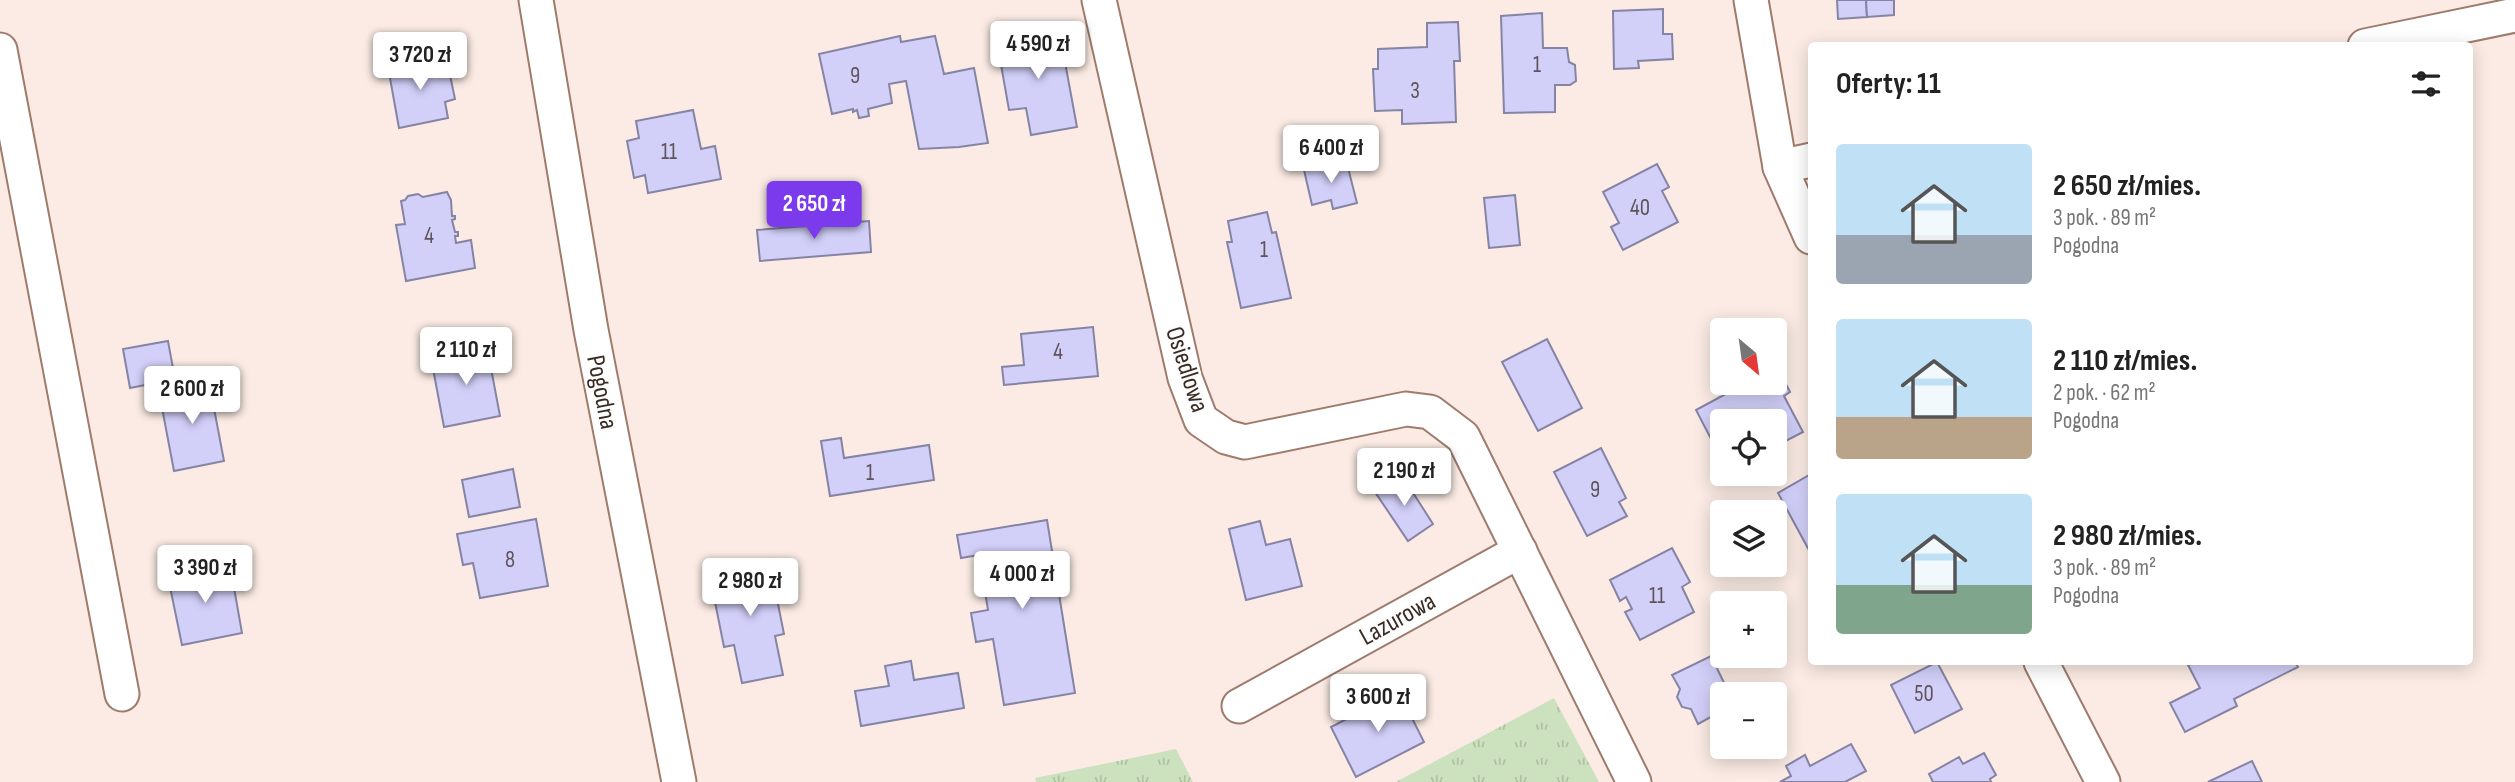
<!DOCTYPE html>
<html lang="pl">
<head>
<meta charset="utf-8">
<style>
  body { margin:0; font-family:"Sofia Sans Condensed",sans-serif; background:#f6f6f6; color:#222; height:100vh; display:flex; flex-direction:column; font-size:26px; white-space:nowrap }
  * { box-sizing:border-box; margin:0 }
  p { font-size:23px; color:#767676 }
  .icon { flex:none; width:38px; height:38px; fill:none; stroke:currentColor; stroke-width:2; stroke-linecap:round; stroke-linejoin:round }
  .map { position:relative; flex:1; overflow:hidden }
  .drawer { position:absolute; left:1808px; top:42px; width:665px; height:623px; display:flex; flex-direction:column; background:#fff; border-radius:7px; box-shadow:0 4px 18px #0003 }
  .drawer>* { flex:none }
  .needle { width:46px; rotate:151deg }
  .fabs { position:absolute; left:1710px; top:318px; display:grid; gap:14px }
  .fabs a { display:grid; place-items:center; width:77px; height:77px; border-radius:7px; background:#fff; box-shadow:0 4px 18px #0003; font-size:35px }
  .price { position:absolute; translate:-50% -60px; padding:0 16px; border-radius:7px; background:#fff; color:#222; font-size:23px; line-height:46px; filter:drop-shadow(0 2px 4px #0008) }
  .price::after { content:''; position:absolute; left:50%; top:42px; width:21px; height:16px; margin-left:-10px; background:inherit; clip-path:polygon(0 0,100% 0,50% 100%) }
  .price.current { background:#7c3aed; color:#fff }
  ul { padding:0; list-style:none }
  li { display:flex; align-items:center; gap:21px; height:175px; padding:0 28px }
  li span { display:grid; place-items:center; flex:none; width:196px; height:140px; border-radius:7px; color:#555 }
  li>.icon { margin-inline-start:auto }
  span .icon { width:84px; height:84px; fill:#fffc; stroke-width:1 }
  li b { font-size:30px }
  h2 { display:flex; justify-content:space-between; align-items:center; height:84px; padding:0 28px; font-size:30px }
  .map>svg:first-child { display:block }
  .grass { fill:url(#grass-tufts) }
  .building { fill:#d2d0f9; stroke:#8584a4; stroke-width:2 }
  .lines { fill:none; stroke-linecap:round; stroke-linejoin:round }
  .street-casing { stroke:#9e7b6c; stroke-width:37 }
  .street { stroke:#fff; stroke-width:33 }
  .labels { text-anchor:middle; stroke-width:5; stroke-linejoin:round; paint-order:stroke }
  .number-label { font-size:23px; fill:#5f5459 }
  .street-label { font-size:26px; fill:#392b24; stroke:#fcfcfc }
</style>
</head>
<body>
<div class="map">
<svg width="2515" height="782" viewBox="0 0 2515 782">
  <defs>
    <pattern id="grass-tufts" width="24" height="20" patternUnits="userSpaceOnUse" patternTransform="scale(1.75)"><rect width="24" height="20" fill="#cce1be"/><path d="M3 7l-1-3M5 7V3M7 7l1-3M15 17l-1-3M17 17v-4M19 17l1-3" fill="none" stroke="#b0c1a3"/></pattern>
  </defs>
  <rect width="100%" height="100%" fill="#fbebe4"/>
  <g class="grass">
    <polygon points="1554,698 1599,782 1396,782"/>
    <polygon points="1176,749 1193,782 1036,782 1035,778"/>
  </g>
  <g class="building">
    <polygon points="1837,0 1866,0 1867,17 1838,19"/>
    <polygon points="1866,0 1894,0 1894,15 1867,17"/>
    <polygon points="1663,9 1663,34 1672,34 1673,59 1638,61 1639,68 1614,69 1613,11"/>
    <polygon points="1542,13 1543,48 1567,48 1569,62 1575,65 1576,81 1570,85 1555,85 1555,112 1504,113 1501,16"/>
    <polygon points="1458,22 1460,61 1454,61 1456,122 1402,124 1402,110 1375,111 1373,69 1378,69 1378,49 1427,47 1427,23"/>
    <polygon points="1059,30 1077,127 1031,135 1026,108 1009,110 997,42"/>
    <polygon points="900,36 901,42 935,36 944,74 974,68 988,143 959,147 919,149 906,81 889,84 892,103 868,109 869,116 859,118 857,110 853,112 853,109 832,114 819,54"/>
    <polygon points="436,57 440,77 450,75 455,99 445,102 448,118 399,128 388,67"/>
    <polygon points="693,110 701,149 715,146 721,179 648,193 645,175 634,178 627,141 639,138 636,121"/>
    <polygon points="1346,160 1357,203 1333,209 1331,200 1312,205 1304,170"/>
    <polygon points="1657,164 1669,187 1662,191 1678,222 1623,250 1611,227 1619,223 1603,192"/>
    <polygon points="447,192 451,200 452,216 455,216 455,219 452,220 455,232 458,232 458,236 455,236 456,243 471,240 475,268 406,281 396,225 405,224 401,201 405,200 408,196 418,194 423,197"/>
    <polygon points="1515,195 1520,245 1489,248 1484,198"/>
    <polygon points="1267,212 1272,233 1276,232 1291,298 1241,308 1227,242 1232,242 1228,221"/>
    <polygon points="869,221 871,252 760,261 757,230"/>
    <polygon points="1093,327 1098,376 1004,385 1002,367 1024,365 1021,334"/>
    <polygon points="1547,339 1582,408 1538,431 1502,362"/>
    <polygon points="168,341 175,379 130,388 123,349"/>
    <polygon points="487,347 500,416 444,427 431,358"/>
    <polygon points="1777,367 1790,392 1784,396 1803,432 1774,447 1774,422 1722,422 1722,460 1696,410 1746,383 1774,383 1774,368"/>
    <polygon points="209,382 224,461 174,471 159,392"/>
    <polygon points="841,438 844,458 929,445 934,480 830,496 821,441"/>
    <polygon points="1601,448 1626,498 1619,502 1627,516 1587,536 1554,472"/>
    <polygon points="513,469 520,507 469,517 462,480"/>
    <polygon points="1401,474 1433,524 1408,541 1375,492"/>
    <polygon points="1811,474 1811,551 1810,552 1778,493"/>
    <polygon points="536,519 548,586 480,598 473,563 463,565 457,534"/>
    <polygon points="1047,520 1075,693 1004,705 993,639 976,642 971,613 988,610 979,555 961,558 957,535"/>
    <polygon points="1260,521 1266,545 1290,539 1302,586 1246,600 1229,529"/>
    <polygon points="1672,548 1690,582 1682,587 1694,612 1640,640 1625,612 1632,609 1626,597 1620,601 1610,580"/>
    <polygon points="769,559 784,634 775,636 783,675 742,683 734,645 724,647 709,572"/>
    <polygon points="230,565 242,633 182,645 168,577"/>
    <polygon points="1711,656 1730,695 1722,695 1722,711 1698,724 1691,709 1682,707 1677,697 1680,689 1672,675"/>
    <polygon points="911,661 914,680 958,673 964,708 861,726 855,691 889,686 885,666"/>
    <polygon points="1937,662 1962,709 1915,733 1891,685"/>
    <polygon points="2196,662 2295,662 2298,667 2234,699 2237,706 2185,732 2170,703 2200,688 2188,665"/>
    <polygon points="1399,692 1424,742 1356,777 1331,727"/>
    <polygon points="1851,744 1866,771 1845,782 1780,782 1791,776 1786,766 1805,755 1810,766"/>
    <polygon points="1984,753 1996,775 1990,779 1991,782 1933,782 1929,774 1959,757 1963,764"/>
    <polygon points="2252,761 2262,782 2208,782"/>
  </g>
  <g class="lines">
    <g class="street-casing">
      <g id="street">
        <polyline points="536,0 591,330 679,782"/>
        <polyline points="1099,0 1185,378 1201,420 1226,437 1245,442 1406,409 1430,412 1463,437 1634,782"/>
        <polyline points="1751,0 1780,167 1811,237"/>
        <polyline points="2365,46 2515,15"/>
        <polyline points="0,50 122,694"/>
        <polyline points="1780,167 1811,160"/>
        <polyline points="2041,662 2103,782"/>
        <polyline points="1239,706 1520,551"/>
      </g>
    </g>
    <use href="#street" class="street"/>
  </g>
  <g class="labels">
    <g class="number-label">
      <text x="1537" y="72">1</text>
      <text x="855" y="83">9</text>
      <text x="1415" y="98">3</text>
      <text x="669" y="159">11</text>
      <text x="1640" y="215">40</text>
      <text x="429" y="243">4</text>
      <text x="1264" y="257">1</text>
      <text x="1058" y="359">4</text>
      <text x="870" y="480">1</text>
      <text x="1595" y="497">9</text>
      <text x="510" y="567">8</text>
      <text x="1657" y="603">11</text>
      <text x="1924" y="701">50</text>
    </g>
    <g class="street-label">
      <text transform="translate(1188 369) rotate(72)" y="9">Osiedlowa</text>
      <text transform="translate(603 392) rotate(79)" y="9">Pogodna</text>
      <text transform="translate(1397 618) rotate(-29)" y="9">Lazurowa</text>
    </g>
  </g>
</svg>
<div class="fabs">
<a><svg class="needle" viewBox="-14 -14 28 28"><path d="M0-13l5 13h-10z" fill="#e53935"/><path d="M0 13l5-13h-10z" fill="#767676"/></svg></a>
<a><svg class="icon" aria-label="locate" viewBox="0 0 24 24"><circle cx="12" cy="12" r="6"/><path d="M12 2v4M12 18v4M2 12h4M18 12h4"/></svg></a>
<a><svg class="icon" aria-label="layers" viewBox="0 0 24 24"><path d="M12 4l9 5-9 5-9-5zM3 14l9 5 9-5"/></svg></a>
<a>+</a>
<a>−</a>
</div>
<b class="price" style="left:1038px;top:81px">4 590 zł</b>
<b class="price" style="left:420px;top:92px">3 720 zł</b>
<b class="price" style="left:1331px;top:185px">6 400 zł</b>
<b class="price current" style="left:814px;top:241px">2 650 zł</b>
<b class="price" style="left:466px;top:387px">2 110 zł</b>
<b class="price" style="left:192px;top:426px">2 600 zł</b>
<b class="price" style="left:1404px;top:508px">2 190 zł</b>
<b class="price" style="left:205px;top:605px">3 390 zł</b>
<b class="price" style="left:1022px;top:611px">4 000 zł</b>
<b class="price" style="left:750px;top:618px">2 980 zł</b>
<b class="price" style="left:1378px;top:734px">3 600 zł</b>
<section class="drawer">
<h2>Oferty: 11<svg class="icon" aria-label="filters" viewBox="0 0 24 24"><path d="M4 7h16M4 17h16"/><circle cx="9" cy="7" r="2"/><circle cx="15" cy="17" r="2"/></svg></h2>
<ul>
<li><span style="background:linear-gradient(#bfe0f5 65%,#9aa5b1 0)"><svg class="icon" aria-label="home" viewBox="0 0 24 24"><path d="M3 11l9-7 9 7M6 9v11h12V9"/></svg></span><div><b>2 650 zł/mies.</b><p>3 pok. · 89 m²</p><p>Pogodna</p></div></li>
<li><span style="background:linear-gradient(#bfe0f5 70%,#b9a48a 0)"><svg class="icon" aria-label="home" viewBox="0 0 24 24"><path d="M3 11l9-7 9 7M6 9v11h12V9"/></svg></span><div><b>2 110 zł/mies.</b><p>2 pok. · 62 m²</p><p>Pogodna</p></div></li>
<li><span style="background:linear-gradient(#bfe0f5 65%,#7fa58c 0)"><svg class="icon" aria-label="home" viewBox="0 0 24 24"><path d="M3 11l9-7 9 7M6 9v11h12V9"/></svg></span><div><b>2 980 zł/mies.</b><p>3 pok. · 89 m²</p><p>Pogodna</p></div></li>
</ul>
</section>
</div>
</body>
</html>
